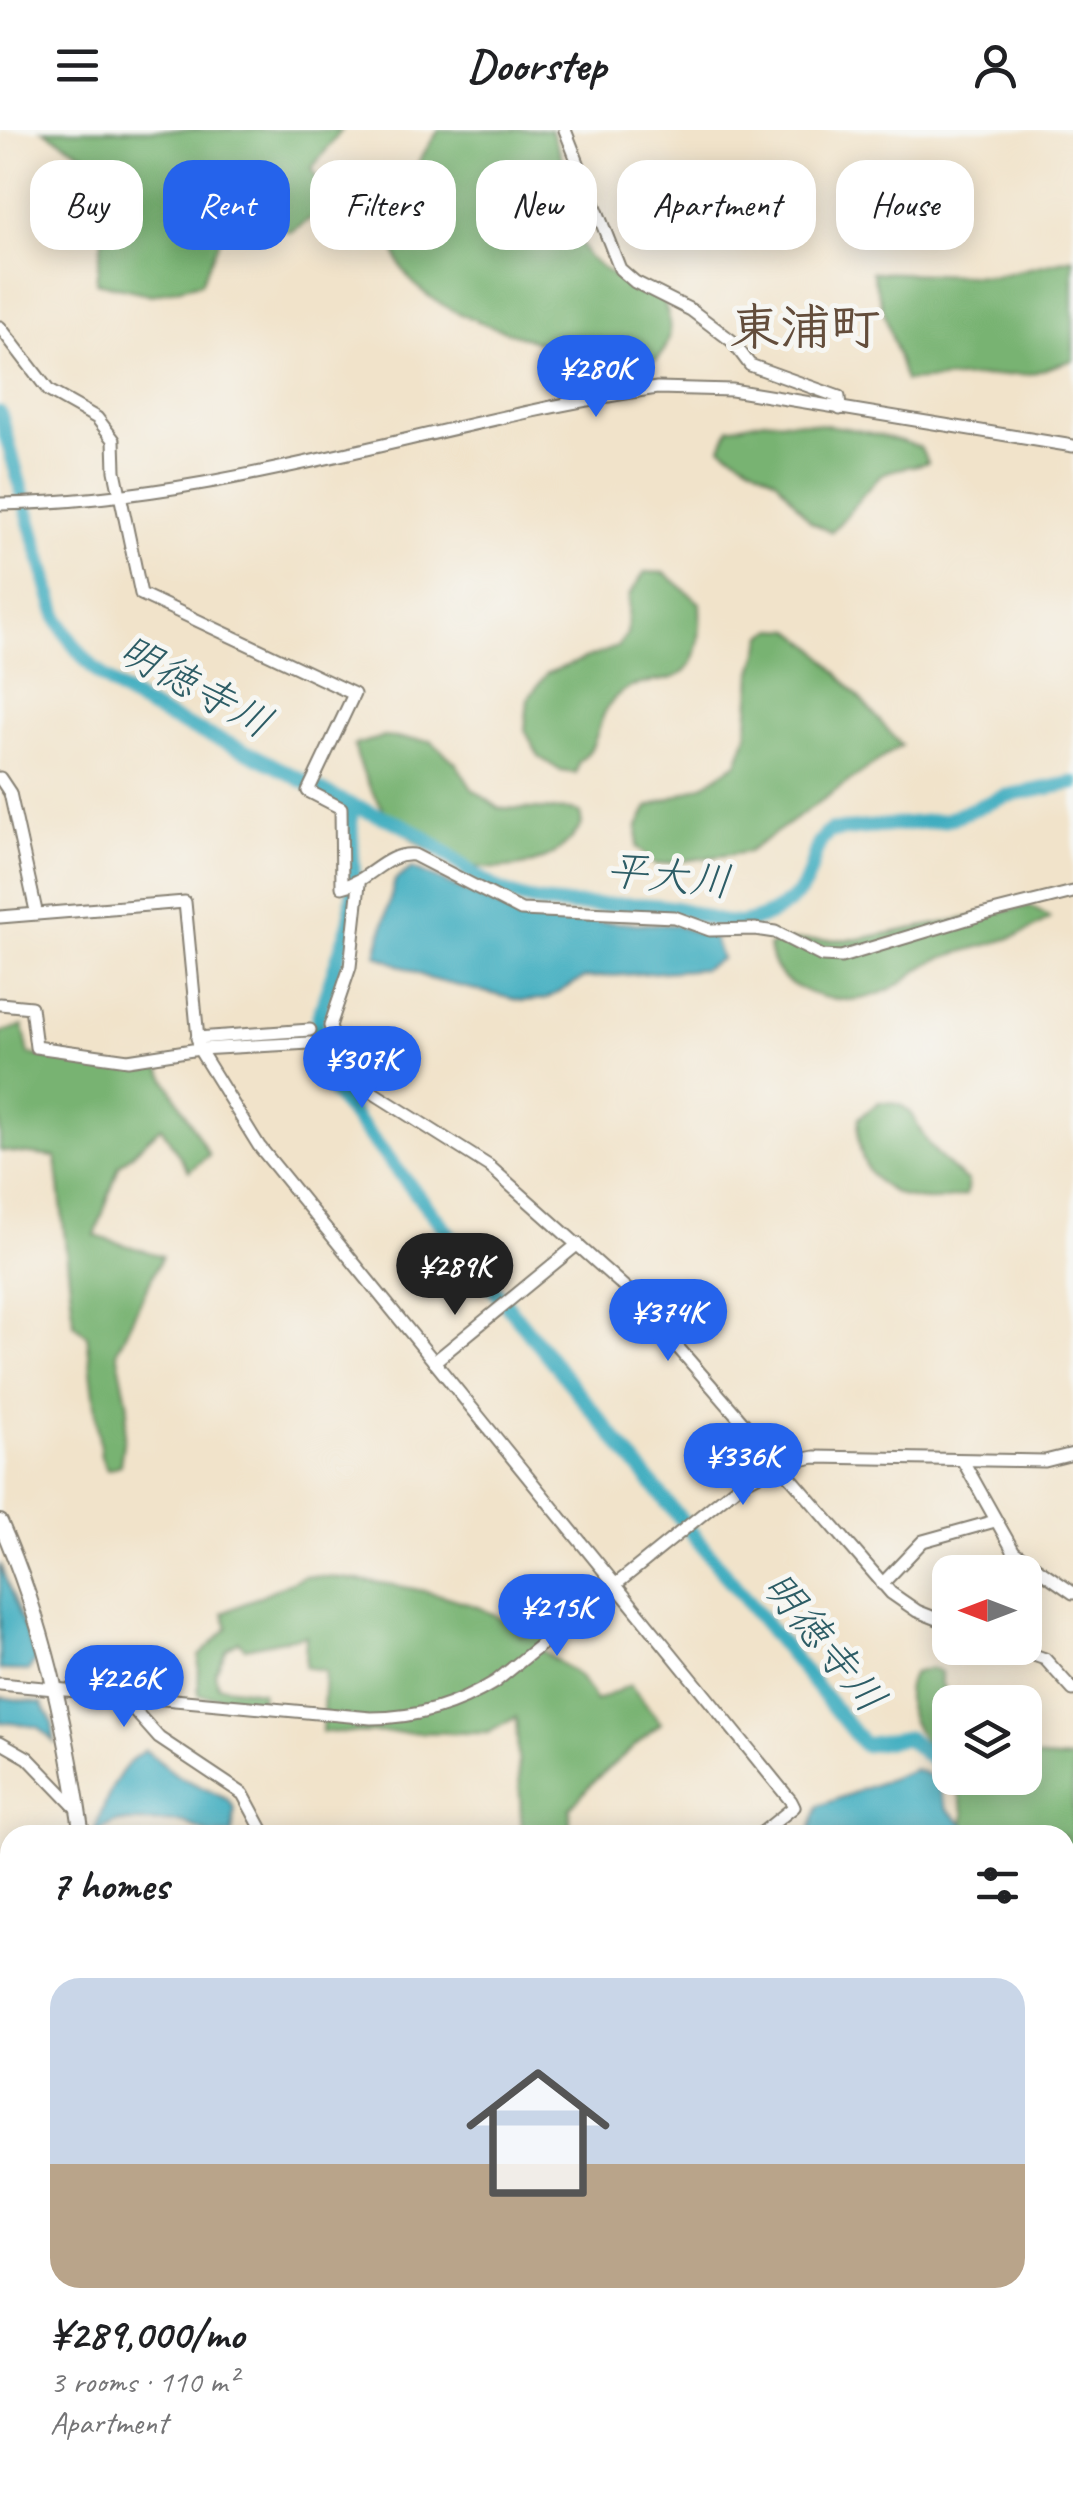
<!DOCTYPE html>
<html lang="en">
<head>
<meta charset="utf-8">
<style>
  body { margin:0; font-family:Caveat,"Klee One",sans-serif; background:#f6f6f6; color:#202124; height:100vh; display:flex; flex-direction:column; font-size:38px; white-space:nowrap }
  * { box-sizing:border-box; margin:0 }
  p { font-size:32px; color:#757577 }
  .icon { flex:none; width:55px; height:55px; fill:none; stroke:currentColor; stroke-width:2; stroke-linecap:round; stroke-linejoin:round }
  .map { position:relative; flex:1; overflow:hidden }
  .details { position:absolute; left:0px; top:1695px; width:1075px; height:672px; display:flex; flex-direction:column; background:#fff; border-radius:30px 30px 0 0; box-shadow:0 5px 25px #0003 }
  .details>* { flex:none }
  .banner { position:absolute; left:30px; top:30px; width:1015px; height:90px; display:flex; gap:20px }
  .needle { width:65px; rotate:270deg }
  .tools { position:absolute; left:932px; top:1425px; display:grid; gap:20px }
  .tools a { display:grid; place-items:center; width:110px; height:110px; border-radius:20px; background:#fff; box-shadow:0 5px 25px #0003; font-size:50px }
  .price { position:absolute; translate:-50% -85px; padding:0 22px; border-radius:35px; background:#2563eb; color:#fff; font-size:32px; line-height:65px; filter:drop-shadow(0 2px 5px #0008) }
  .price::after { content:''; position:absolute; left:50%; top:60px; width:30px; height:22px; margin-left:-15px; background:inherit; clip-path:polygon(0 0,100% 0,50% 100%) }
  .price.current { background:#222; color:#fff }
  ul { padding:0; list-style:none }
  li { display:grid; align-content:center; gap:20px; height:530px; padding:0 50px }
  li span { display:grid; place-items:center; height:310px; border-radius:30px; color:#555 }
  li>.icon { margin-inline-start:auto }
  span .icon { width:180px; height:180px; fill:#fffc; stroke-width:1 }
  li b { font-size:42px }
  h2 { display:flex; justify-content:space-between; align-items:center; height:120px; padding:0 50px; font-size:42px }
  .pill { padding:0 35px; border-radius:30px; background:#fff; box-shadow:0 5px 25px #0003; font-size:35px; line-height:90px }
  .pill.current { background:#2563eb; color:#fff }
  header { display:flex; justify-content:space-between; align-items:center; height:130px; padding:0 50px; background:#fff; font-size:45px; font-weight:800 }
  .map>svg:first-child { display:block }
  .forest { fill:#78b372; stroke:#4a6847; stroke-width:2.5 }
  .water { fill:#41adc0; stroke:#2e646e; stroke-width:2.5 }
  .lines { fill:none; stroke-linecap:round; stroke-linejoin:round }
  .stream { stroke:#41adc0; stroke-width:2.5 }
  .river { stroke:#41adc0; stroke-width:15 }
  .minor-casing { stroke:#868073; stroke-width:15 }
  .major-casing { stroke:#868073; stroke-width:18 }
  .highway-casing { stroke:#868073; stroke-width:19 }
  .minor { stroke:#fff; stroke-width:11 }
  .major { stroke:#fff; stroke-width:14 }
  .highway { stroke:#fff; stroke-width:15 }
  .labels { text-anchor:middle; stroke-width:10; stroke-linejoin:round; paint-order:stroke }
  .water-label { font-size:42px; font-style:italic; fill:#2d5d66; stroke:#f6f6f2 }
  .district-label { font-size:50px; font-weight:bold; fill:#634d3b; stroke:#f6f6f2 }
</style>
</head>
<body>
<header><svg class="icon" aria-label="menu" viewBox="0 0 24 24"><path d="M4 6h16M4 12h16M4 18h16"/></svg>Doorstep<svg class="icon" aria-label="person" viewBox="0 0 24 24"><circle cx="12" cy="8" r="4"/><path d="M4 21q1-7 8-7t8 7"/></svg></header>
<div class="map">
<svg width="1073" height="2366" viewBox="0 0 1073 2366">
  <rect width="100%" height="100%" fill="#f6f6f2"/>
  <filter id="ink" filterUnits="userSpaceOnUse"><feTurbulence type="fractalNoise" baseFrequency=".01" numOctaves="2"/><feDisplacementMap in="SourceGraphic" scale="20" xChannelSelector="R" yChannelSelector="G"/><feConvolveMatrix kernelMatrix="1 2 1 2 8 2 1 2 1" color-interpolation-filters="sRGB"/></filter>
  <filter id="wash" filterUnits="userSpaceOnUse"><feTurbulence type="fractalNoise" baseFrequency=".0048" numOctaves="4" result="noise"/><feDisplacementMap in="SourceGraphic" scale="40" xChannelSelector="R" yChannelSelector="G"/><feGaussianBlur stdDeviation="2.25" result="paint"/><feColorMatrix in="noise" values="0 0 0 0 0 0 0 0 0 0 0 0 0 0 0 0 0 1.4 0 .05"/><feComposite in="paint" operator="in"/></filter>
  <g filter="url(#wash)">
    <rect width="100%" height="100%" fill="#f1e3ca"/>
    <g class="forest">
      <polygon points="43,0 342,0 312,38 330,76 290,102 231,83 201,153 152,165 96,152 112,41"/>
      <path d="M439 0H551L570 48 574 99 588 127 615 147 662 166C671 190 676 211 656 230 637 231 613 236 594 231 568 225 540 212 514 204 384 163 360 115 439 0Z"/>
      <polygon points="1073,128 1073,230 1030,244 905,251 872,142 995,146"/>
      <path d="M764 290C816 291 869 300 920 317L928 332C914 337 900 337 887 342 874 346 847 388 831 402L811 392 777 350 721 317 729 298Z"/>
      <path d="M645 442 665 443 700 473C705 586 647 528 611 572 595 592 601 616 579 631L576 643 561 641 539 627 525 600 528 569 547 543 617 517 627 504 629 466Z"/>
      <polygon points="775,499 792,500 816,519 901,615 748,722 655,735 637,717 638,696 648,677 702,656 737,633 747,606 752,545 764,505"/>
      <path d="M384 607 431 611 456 633 472 659 499 678 572 680 580 683 582 694C568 718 548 731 521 736 438 751 373 693 354 615Z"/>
      <path d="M1030 776 1050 788C1014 814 974 815 934 831 922 836 912 846 901 853 867 874 834 876 799 858 780 849 772 837 769 816L784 811 859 809Z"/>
      <polygon points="23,896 29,924 117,939 158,935 209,1025 189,1041 161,997 119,1036 95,1106 162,1126 117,1221 128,1276 120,1335 107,1340 101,1327 87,1205 74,1194 56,1027 0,1021 0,903"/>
      <path d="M879 972C913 971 912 989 928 1013 939 1028 954 1041 968 1052L966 1065C905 1082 851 1056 859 988Z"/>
      <path d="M304 1446C357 1447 489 1463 521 1506L571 1488 540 1519 579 1546 596 1571 630 1555 661 1593 593 1652 570 1678V1705H522L516 1587 488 1603 322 1602 325 1541 305 1537 306 1505 245 1518 239 1511 227 1519 215 1543 218 1556 262 1562 261 1572 198 1565 199 1526 228 1498 223 1483Z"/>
      <path d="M931 1538 941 1543V1554L954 1572 950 1643C927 1617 893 1578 913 1543Z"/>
      <polygon points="1025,1627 1073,1630 1073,1723 1065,1724 1065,1705 960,1705 965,1684 954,1648 1025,1648"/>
    </g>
    <g class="water">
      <polygon points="412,738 528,789 674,795 714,808 721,829 703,839 584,848 546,869 522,871 430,849 376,825 395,750"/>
      <polygon points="0,1434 36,1530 28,1541 0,1540"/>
      <polygon points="0,1567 42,1573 52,1592 55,1613 38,1597 0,1592"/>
      <path d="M145 1620 178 1646 229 1670 235 1679 232 1705H211L183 1693 117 1692 93 1705C104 1677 115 1637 145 1620Z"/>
      <polygon points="915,1639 935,1648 947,1678 975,1705 816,1705 810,1699 819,1676"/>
    </g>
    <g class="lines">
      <polyline class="stream" points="697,2366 699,2358"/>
      <g class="river">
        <path d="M0 283 57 487C94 563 164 585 236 617 276 634 312 658 351 675 370 683 390 688 408 698 443 717 471 749 509 764 562 785 622 768 675 778 699 783 716 795 741 793 766 790 800 771 808 747 815 729 814 714 830 701L946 690 1006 666 1073 653"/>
        <polyline points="350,675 354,752 350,791 318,888 316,940 864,1615 907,1608 941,1637"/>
        <polyline points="0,2118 10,2127"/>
      </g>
    </g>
  </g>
  <g filter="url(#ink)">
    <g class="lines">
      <g class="minor-casing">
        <g id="minor">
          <polyline points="565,0 620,139 635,152 691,180 732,211 750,235 839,267 840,279"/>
          <path d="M0 197 49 261 97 288 114 310 115 341 141 464 354 564 308 661 341 678 342 757C370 751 385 722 414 725L521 780 674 787 710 800 755 799 775 802 822 826 841 827 977 786 1073 762"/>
          <path d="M0 374C224 371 437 291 657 258L732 260 1073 316"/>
          <polyline points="0,648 10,663 36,781"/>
          <polyline points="359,754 350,837 330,896 343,932 364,957 489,1036 629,1161 891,1463 917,1481 950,1494"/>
          <polyline points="0,787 185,772 199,919 259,1016 791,1671 794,1677 759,1705"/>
          <polyline points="0,874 31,877 36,917 128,930 199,919 310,913"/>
          <polyline points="197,908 310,900"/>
          <polyline points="434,1232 578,1114"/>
          <polyline points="963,1331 1014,1422 1073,1463"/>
          <polyline points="882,1454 923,1411 995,1391"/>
          <polyline points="1014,1518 1045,1529 1073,1560"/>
          <path d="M0 1554 371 1588C417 1588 456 1576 495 1552L740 1354 779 1334 815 1327 1045 1331 1073 1324"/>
          <polyline points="120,1564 159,1608 243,1664 265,1705"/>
          <polyline points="0,1612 28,1628 79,1681"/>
          <polyline points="1065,1792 1073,1792"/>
          <polyline points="0,2105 10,2102"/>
          <polyline points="0,2249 10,2243"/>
          <polyline points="0,2320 10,2319"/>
          <polyline points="1065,2327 1073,2330"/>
          <polyline points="161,2358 229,2366"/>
          <polyline points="466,2366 466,2358"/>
          <polyline points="815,2366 818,2358"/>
        </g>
      </g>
      <g class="major-casing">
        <path id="major" d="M0 1392C44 1492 66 1597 82 1705"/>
      </g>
      <g class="highway-casing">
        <g id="highway">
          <polyline points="0,2354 10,2352"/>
          <polyline points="114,2358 151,2358"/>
        </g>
      </g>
      <use href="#minor" class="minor"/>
      <use href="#major" class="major"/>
      <use href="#highway" class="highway"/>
    </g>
  </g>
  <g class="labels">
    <g class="water-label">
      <text transform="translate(196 555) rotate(29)" y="15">明徳寺川</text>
      <text transform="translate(669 745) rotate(6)" y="15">平大川</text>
      <text transform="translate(825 1511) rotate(51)" y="15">明徳寺川</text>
    </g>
    <g class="district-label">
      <text x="805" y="214">東浦町</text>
    </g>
  </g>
</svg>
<div class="tools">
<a><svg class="needle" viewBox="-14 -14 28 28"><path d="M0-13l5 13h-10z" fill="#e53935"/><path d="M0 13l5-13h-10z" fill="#757577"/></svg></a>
<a><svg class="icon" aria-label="layers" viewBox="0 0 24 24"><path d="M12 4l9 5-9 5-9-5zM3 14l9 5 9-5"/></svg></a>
</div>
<b class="price" style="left:596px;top:290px">¥280K</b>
<b class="price" style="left:362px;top:981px">¥307K</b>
<b class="price current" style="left:455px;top:1188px">¥289K</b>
<b class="price" style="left:668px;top:1234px">¥374K</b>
<b class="price" style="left:743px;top:1378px">¥336K</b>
<b class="price" style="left:557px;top:1529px">¥215K</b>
<b class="price" style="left:124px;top:1600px">¥226K</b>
<div class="banner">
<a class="pill">Buy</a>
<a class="pill current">Rent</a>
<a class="pill">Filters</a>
<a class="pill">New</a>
<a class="pill">Apartment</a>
<a class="pill">House</a>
</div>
<section class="details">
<h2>7 homes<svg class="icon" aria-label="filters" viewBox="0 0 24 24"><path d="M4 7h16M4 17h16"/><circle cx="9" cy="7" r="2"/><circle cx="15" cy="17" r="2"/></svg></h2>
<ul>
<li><span style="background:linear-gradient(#c9d6e8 60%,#b9a48a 0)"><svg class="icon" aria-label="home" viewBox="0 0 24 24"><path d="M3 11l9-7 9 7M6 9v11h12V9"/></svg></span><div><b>¥289,000/mo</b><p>3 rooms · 110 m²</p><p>Apartment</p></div></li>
</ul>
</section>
</div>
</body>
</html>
